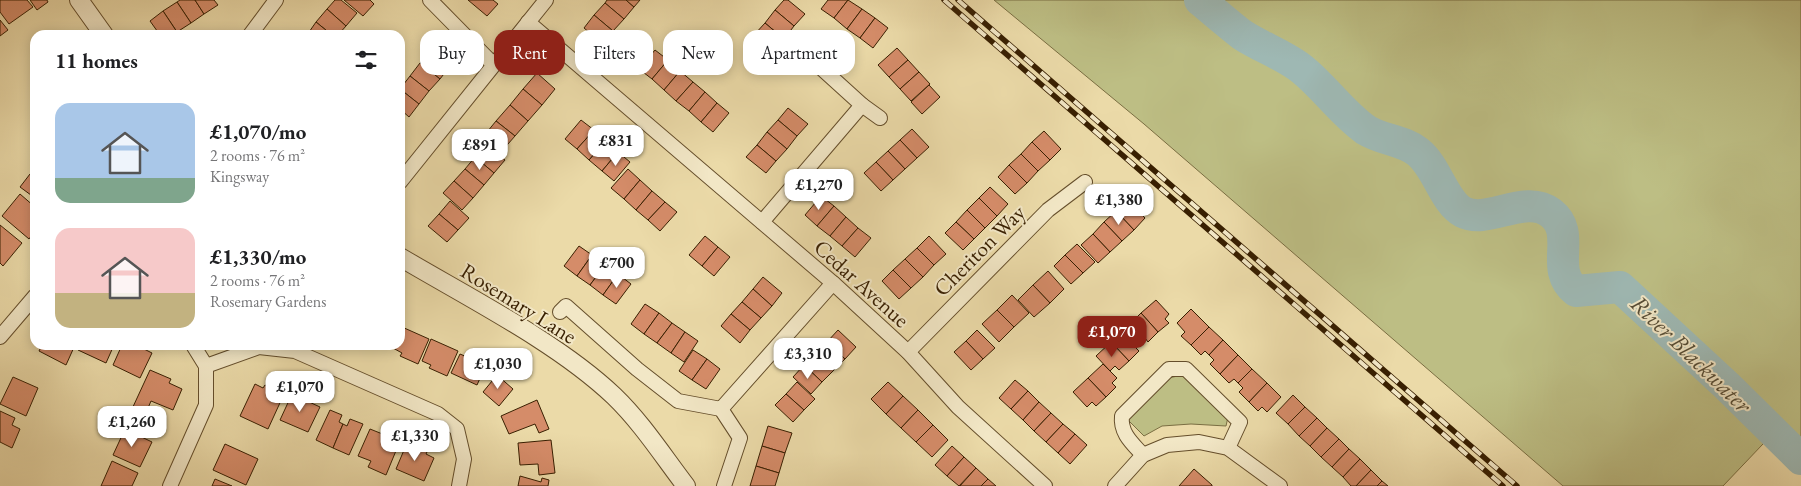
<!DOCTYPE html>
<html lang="en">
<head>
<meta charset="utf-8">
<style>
  body { margin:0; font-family:"EB Garamond",serif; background:#f6f6f6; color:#202124; height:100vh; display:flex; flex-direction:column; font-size:19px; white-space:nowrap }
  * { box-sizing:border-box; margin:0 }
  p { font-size:16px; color:#757577 }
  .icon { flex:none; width:28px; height:28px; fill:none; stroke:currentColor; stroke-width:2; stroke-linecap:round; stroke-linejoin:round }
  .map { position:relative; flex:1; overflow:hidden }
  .sheet { position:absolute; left:30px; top:30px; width:375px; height:320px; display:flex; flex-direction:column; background:#fff; border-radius:15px; box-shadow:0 2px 12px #0003 }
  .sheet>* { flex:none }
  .guide { position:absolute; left:420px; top:30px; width:475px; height:45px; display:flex; gap:10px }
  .price { position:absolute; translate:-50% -42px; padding:0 11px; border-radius:10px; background:#fff; color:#222; font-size:16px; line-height:32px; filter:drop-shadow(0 1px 2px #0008) }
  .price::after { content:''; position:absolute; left:50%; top:30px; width:15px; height:11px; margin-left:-8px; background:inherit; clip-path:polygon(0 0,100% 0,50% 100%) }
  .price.active { background:#8f2418; color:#fff }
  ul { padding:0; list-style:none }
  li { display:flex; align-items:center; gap:15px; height:125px; padding:0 25px }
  li span { display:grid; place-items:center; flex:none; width:140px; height:100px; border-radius:15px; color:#555 }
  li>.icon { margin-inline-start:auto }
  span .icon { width:60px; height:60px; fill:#fffc; stroke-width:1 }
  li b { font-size:21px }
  h2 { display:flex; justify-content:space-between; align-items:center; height:60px; padding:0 25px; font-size:21px }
  .tag { padding:0 18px; border-radius:15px; background:#fff; box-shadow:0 2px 12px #0003; font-size:18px; line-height:45px }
  .tag.active { background:#8f2418; color:#fff }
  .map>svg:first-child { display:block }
  .green { fill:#bdbe84; stroke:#7a6e42 }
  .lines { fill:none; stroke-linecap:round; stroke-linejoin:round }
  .river { stroke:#9eb8b3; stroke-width:32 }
  .building { fill:#d58c69; stroke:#381f01 }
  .minor-casing { stroke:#654e2b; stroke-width:16 }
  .tertiary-casing { stroke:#654e2b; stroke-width:20 }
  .minor { stroke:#f2e7c6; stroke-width:14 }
  .tertiary { stroke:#f2e7c6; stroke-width:18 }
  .rail-casing { stroke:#381f01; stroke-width:5.5 }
  .rail { stroke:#f2e7c6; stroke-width:4; stroke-dasharray:11; stroke-linecap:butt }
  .labels { text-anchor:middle; stroke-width:4; stroke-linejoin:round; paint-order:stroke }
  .street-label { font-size:22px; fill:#381f01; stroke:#f2e7c6 }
  .water-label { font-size:24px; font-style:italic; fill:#574d36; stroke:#f2e7c6 }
</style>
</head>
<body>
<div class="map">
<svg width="1801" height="486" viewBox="0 0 1801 486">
  <rect width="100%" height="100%" fill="#ebdaa8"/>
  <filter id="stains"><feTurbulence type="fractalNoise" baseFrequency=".004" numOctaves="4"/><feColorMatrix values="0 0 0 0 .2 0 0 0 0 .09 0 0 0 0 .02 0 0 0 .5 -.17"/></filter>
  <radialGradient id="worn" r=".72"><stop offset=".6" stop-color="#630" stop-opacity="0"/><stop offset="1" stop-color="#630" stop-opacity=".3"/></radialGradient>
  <g class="green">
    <polygon points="994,0 1801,0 1801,444 1782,424 1723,486 1563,486 1144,124"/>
    <polygon points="1183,375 1228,417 1226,426 1191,424 1162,426 1144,436 1128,420 1168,378"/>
  </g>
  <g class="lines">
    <path class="river" d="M1200 0C1213 11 1227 23 1241 34 1260 47 1285 55 1303 70 1325 88 1343 114 1366 130 1382 140 1403 140 1418 152 1437 167 1444 202 1463 212 1488 225 1525 193 1551 213 1578 234 1548 269 1576 291L1620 287 1727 386 1801 459"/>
  </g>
  <g class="building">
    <polygon points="0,0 27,0 33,7 9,24 0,12"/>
    <polygon points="30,0 47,0 48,2 37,10"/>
    <polygon points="180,0 195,0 204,14 191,23 177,2"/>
    <polygon points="195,0 214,0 218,5 204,14"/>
    <polygon points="335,0 341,0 357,13 346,26 327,9"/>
    <polygon points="344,0 370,0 374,4 363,16"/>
    <polygon points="468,0 493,0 498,4 487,16"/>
    <polygon points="607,0 626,0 634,7 624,19 605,3"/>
    <polygon points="626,0 640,0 634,7"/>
    <polygon points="784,0 788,0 805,14 794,26 775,10"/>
    <polygon points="828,0 848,0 834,18 821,9"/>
    <polygon points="848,0 862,9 847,29 834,18"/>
    <polygon points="177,2 191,23 177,32 163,11"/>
    <polygon points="605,3 624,19 613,31 594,15"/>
    <polygon points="327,9 346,26 338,35 332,35 316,22"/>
    <polygon points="862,9 875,18 860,38 847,29"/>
    <polygon points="775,10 794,26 784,39 765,23"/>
    <polygon points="163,11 177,32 173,35 160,35 150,21"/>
    <polygon points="594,15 613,31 603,44 584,28"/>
    <polygon points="875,18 888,28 873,48 860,38"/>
    <polygon points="0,20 8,30 0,36"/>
    <polygon points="316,22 332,35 307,35"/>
    <polygon points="765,23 784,39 773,51 754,35"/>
    <polygon points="754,35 773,51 762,63 744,48"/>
    <polygon points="897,48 908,60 889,77 878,65"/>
    <polygon points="655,50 668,60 652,79 639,69"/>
    <polygon points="431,51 450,66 440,79 420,63"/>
    <polygon points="668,60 680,71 664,90 652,79"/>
    <polygon points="908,60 919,72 900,89 889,77"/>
    <polygon points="420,63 440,79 429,91 410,76"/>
    <polygon points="680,71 693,82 676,101 664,90"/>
    <polygon points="919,72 930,84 911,101 900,89"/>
    <polygon points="537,73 555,89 542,105 523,89"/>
    <polygon points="410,76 429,91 419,104 400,89"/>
    <polygon points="693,82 705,92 689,111 676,101"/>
    <polygon points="929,85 940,97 922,114 911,102"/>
    <polygon points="400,89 419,104 409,117 400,109"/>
    <polygon points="523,89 542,105 528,121 510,105"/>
    <polygon points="705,92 717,103 701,122 689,111"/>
    <polygon points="717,103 729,113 713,132 701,122"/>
    <polygon points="510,105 528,121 515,136 496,121"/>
    <polygon points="788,108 808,124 797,136 778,120"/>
    <polygon points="581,120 594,130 577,149 565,139"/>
    <polygon points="778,120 797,136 787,149 767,132"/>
    <polygon points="496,121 515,136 501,152 483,137"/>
    <polygon points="912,129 929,147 917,158 900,140"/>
    <polygon points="594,130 606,141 589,160 577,149"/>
    <polygon points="1044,131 1061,149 1050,160 1032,142"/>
    <polygon points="767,132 787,149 776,161 757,145"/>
    <polygon points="900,140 917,158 905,169 888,151"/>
    <polygon points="606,141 618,152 602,171 589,160"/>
    <polygon points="1032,142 1050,160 1038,171 1021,154"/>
    <polygon points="486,144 505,160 494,173 475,157"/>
    <polygon points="757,145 776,161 766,173 746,157"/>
    <polygon points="888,151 905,169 893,180 876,162"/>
    <polygon points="618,152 630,162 614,181 602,171"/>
    <polygon points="1021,154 1038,171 1027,183 1009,165"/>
    <polygon points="475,157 494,173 484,185 465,169"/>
    <polygon points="876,162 893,180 881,191 864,173"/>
    <polygon points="1009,165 1027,183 1015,194 998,177"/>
    <polygon points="465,169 484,185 473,198 454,181"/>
    <polygon points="628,169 640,180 624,199 611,188"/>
    <polygon points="30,174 35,178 35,198 20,187"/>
    <polygon points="640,180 652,191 636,210 624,199"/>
    <polygon points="454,181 473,198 462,210 443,193"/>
    <polygon points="990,187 1008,204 997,216 979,198"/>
    <polygon points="652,191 665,202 648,220 636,210"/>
    <polygon points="20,194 35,207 35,231 29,239 2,216"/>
    <polygon points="821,196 834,206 817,226 805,215"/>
    <polygon points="979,198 997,216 985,228 967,210"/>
    <polygon points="1128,200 1145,218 1134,230 1116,211"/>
    <polygon points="450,201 469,218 458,230 439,214"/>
    <polygon points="665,202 677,212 660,231 648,220"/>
    <polygon points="834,206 846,217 830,236 817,226"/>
    <polygon points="967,210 985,228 974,239 956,222"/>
    <polygon points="1116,211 1134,230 1122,241 1104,222"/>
    <polygon points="439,214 458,230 447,242 428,226"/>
    <polygon points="846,217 858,228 842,246 830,236"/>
    <polygon points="956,222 974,239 963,250 945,233"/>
    <polygon points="1104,222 1122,241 1110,252 1093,234"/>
    <polygon points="0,225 22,243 3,266 0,263"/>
    <polygon points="858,228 871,238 855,257 842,246"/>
    <polygon points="1093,234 1110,252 1098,263 1081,245"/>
    <polygon points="705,236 718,247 702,266 689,255"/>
    <polygon points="929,236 946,254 934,265 917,248"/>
    <polygon points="1077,244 1095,262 1083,273 1065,255"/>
    <polygon points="579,246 592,255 577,276 564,266"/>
    <polygon points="718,247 730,257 714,276 702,266"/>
    <polygon points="917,248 934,265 923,277 905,259"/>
    <polygon points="592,255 605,265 590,285 577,276"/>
    <polygon points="1065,255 1083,273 1071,284 1054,266"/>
    <polygon points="905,259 923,277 911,288 893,270"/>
    <polygon points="605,265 618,274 603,295 590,285"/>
    <polygon points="893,270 911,288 899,299 882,281"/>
    <polygon points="1048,271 1064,289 1050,303 1033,285"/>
    <polygon points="618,274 631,284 616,304 603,295"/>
    <polygon points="763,277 782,293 772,306 753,289"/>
    <polygon points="1033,285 1050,303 1034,317 1018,300"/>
    <polygon points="753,289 772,306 761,318 742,302"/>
    <polygon points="1012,295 1029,313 1014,327 997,310"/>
    <polygon points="1156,300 1169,314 1165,319 1169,323 1158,332 1141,313"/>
    <polygon points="742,302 761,318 750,330 731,314"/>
    <polygon points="645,304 659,313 644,334 631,324"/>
    <polygon points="1191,309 1209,327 1191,345 1181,336 1185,332 1177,323"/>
    <polygon points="997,310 1014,327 999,342 982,324"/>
    <polygon points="659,313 672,323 657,343 644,334"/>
    <polygon points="1141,313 1158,332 1148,342 1145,338 1140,343 1126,328"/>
    <polygon points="731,314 750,330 740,343 721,326"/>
    <polygon points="672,323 685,332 671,353 657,343"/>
    <polygon points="402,327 429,339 418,364 400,356 402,353 393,348 394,345 400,345"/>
    <polygon points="1209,327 1223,340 1209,355 1205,351 1201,355 1191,345"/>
    <polygon points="1126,328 1140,343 1135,347 1139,351 1129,361 1111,342"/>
    <polygon points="838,330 856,347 845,359 827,342"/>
    <polygon points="977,330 995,348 983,359 966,341"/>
    <polygon points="685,332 698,341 684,362 671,353"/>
    <polygon points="431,339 458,351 447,376 429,368 431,365 422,361"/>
    <polygon points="1223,340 1238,355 1220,374 1210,364 1214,360 1209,355"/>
    <polygon points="966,341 983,359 971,370 954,352"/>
    <polygon points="827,342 845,359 834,370 815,354"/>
    <polygon points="1111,342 1129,361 1119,370 1115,366 1110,371 1096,356"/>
    <polygon points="42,345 75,345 66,365 39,351"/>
    <polygon points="81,345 114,345 106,363 78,350"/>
    <polygon points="122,345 136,345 152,353 140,378 113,365"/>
    <polygon points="693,350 707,359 692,380 679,371"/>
    <polygon points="460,354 486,365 477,385 451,373"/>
    <polygon points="815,354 834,370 822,382 804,365"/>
    <polygon points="1238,355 1252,369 1238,383 1234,379 1229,383 1220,374"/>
    <polygon points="707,359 720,369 706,389 692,380"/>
    <polygon points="1103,364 1117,378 1112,383 1116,387 1106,397 1088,378"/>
    <polygon points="804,365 822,382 811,394 793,377"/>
    <polygon points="1252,369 1267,383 1249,402 1239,392 1243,388 1238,383"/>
    <polygon points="150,370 171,379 169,383 182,389 173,410 151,401 145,415 132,409"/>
    <polygon points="497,375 513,389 499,406 483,392"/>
    <polygon points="13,377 38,388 26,416 0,404"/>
    <polygon points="1088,378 1106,397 1096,406 1092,402 1087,407 1073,392"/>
    <polygon points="1015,380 1028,391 1011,409 999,398"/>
    <polygon points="797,382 815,399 804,410 786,394"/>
    <polygon points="888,382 903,396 886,414 871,399"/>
    <polygon points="1267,383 1281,397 1267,412 1262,407 1258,411 1249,402"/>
    <polygon points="255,384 263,388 265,385 284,394 268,429 240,416"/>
    <polygon points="1028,391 1039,402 1023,420 1011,409"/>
    <polygon points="292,394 320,407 308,432 280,420"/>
    <polygon points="786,394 804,410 793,422 775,405"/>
    <polygon points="1293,395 1305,407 1288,424 1276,413"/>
    <polygon points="903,396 918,410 901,428 886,414"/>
    <polygon points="537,400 549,429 539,433 535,424 509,434 501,416"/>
    <polygon points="1039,402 1051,413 1034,431 1023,420"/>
    <polygon points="1305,407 1317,418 1299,436 1288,424"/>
    <polygon points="330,410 342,415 339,422 343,424 333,448 316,440"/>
    <polygon points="918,410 933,425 916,442 901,428"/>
    <polygon points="0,411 15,418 12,425 20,429 12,448 0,442"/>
    <polygon points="1051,413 1063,424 1046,442 1034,431"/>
    <polygon points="1317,418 1327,428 1310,446 1299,436"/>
    <polygon points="350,419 363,424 349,455 333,448 343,424 347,426"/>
    <polygon points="1063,424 1075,434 1058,453 1046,442"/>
    <polygon points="933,425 948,440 932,457 916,442"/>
    <polygon points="768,426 792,433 785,453 762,446"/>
    <polygon points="1327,428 1339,439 1321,457 1310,446"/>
    <polygon points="125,429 152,442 140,467 113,455"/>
    <polygon points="370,429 400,441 386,475 368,467 371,461 358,456"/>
    <polygon points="1075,434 1087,445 1070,464 1058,453"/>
    <polygon points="1339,439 1349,449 1332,467 1321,457"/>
    <polygon points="551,440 555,473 539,475 538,464 520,465 518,443"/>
    <polygon points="407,443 427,452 426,454 434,458 424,481 396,469"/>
    <polygon points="225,444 258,459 246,485 213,470"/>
    <polygon points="762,446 785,453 779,473 756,466"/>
    <polygon points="952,446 964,457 947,476 935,465"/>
    <polygon points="1349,449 1360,459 1343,477 1332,467"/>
    <polygon points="964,457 976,468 959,486 947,476"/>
    <polygon points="1360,459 1371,470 1356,486 1351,486 1343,477"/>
    <polygon points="112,461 138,473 132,486 101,486"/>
    <polygon points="756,466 779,473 775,486 750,486"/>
    <polygon points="976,468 988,479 981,486 960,486"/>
    <polygon points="1194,469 1212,485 1212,486 1179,486"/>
    <polygon points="1371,470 1382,481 1377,486 1356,486"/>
    <polygon points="520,476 541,482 542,478 549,480 548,486 518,486"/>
    <polygon points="215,479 232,486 212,486"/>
    <polygon points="988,479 996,486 981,486"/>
    <polygon points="1382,481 1388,486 1377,486"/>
  </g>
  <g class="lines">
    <g class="minor-casing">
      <g id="minor">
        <polyline points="430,0 493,64"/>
        <polyline points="528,22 833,283 908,352 958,407 1045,486"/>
        <polyline points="250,35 276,0"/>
        <polyline points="862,105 880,118"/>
        <polyline points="400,182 546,0"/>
        <polyline points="762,222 862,105 808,56"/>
        <polyline points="560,312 566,306 637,369 678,401 721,409 833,283"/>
        <polyline points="0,337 35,296"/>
        <polyline points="908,352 1048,210 1085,182"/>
        <polyline points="206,366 259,347 295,351 438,414 457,429 464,459 459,486"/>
        <polyline points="721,409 740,438 724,486"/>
        <path d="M1143 455C1132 443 1120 433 1122 416L1169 369H1186L1240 422 1228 448"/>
        <polyline points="170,486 206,405 206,366 193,345"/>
        <polyline points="1115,486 1143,455 1167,445 1199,442 1228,448 1280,486"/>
      </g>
    </g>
    <g class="tertiary-casing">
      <g id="tertiary">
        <polyline points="79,0 104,35"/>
        <path d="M400 257C469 298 557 342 614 396 642 423 663 456 686 486"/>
      </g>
    </g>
    <use href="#minor" class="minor"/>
    <use href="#tertiary" class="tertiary"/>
    <g class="rail-casing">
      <g id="rail">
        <polyline points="944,0 1503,486"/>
        <polyline points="958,0 1517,486"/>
      </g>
    </g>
    <use href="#rail" class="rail"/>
  </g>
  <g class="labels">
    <g class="street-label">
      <text transform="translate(979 250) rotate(-45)" y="8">Cheriton Way</text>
      <text transform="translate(862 283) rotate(42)" y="8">Cedar Avenue</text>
      <text transform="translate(519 303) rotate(32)" y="8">Rosemary Lane</text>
    </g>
    <g class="water-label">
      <text transform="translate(1691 354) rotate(44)" y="8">River Blackwater</text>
    </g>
  </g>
  <rect width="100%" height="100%" filter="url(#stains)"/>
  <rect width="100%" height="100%" fill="url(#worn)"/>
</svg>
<b class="price" style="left:616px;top:167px">£831</b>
<b class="price" style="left:480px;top:171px">£891</b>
<b class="price" style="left:819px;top:211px">£1,270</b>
<b class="price" style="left:1119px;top:226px">£1,380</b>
<b class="price" style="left:617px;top:289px">£700</b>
<b class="price active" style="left:1112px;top:358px">£1,070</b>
<b class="price" style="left:808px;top:380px">£3,310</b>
<b class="price" style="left:498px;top:390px">£1,030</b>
<b class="price" style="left:300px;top:413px">£1,070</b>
<b class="price" style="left:132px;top:448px">£1,260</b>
<b class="price" style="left:415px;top:462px">£1,330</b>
<div class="guide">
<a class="tag">Buy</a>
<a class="tag active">Rent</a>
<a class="tag">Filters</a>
<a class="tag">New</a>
<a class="tag">Apartment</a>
</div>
<section class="sheet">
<h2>11 homes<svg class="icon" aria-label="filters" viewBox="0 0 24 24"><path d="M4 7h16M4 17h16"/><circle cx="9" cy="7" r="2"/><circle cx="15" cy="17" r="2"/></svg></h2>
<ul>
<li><span style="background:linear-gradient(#a9c7e8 75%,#7fa58c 0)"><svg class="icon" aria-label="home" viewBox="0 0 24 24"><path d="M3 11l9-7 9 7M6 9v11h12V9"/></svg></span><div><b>£1,070/mo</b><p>2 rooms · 76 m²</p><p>Kingsway</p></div></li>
<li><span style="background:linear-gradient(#f6c9c9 65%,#c2b280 0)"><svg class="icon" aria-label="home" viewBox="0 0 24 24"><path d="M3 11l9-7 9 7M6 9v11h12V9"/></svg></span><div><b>£1,330/mo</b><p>2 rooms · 76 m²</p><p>Rosemary Gardens</p></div></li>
</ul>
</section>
</div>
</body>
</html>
